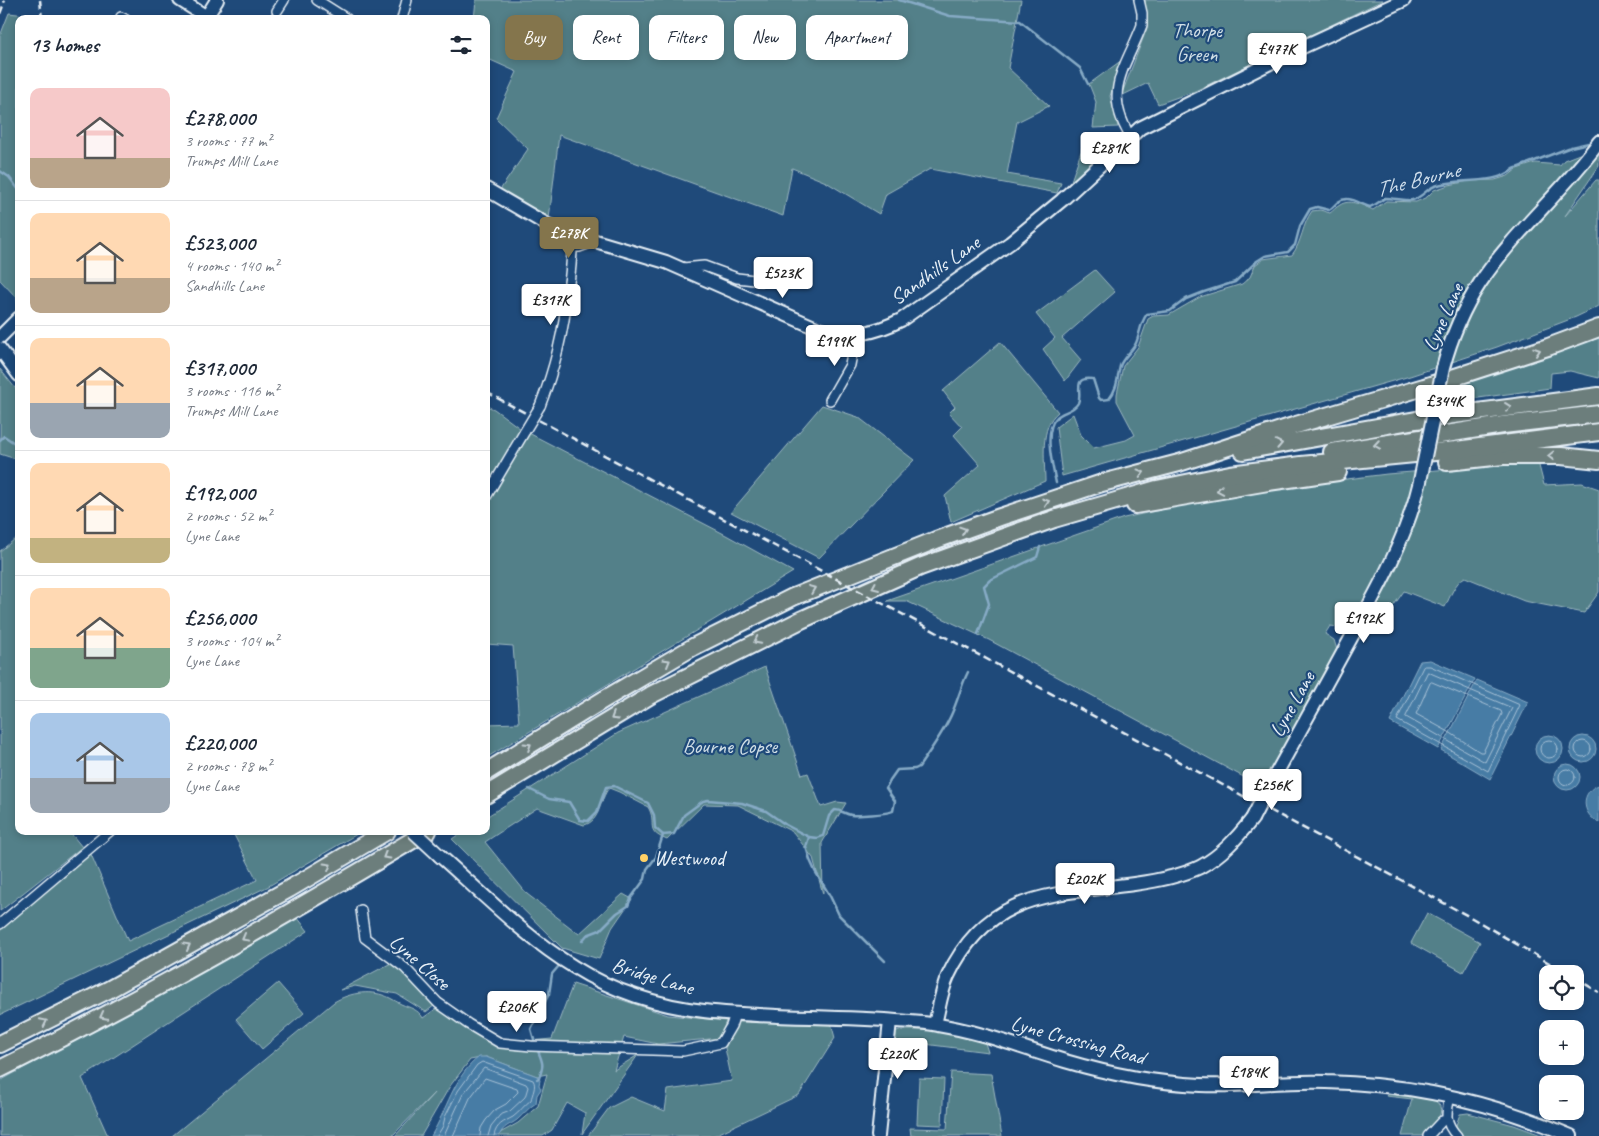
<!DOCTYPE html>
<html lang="en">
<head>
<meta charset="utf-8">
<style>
  body { margin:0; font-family:Caveat,sans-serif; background:#f6f6f7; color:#1f2937; height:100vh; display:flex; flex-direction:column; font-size:19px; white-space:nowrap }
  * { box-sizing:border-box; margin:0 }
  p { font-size:16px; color:#747a83 }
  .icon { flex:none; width:28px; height:28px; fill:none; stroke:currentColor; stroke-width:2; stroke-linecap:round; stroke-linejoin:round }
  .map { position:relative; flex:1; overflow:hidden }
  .side { position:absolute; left:15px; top:15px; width:475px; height:820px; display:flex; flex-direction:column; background:#fff; border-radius:10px; box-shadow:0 2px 8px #0003 }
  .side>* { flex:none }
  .banner { position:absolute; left:505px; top:15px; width:475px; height:45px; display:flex; gap:10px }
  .fabs { position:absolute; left:1539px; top:965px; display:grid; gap:10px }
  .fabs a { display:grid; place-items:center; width:45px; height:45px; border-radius:10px; background:#fff; box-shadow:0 2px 8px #0003; font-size:25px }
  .price { position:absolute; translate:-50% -42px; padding:0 11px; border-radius:5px; background:#fff; color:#222; font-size:16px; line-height:32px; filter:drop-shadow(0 1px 2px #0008) }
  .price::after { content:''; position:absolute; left:50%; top:30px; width:15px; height:11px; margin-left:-8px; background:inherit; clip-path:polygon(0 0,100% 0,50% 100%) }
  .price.active { background:#84754c; color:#fff }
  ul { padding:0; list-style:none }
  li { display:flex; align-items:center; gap:15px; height:125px; padding:0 15px }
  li+li { border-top:1px solid #e0e1e3 }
  li span { display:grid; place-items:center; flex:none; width:140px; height:100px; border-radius:10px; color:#555 }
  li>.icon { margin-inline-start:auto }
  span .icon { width:60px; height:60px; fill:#fffc; stroke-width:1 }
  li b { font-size:21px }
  h2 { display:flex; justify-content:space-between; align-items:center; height:60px; padding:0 15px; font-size:21px }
  .chip { padding:0 18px; border-radius:10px; background:#fff; box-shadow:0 2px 8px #0003; font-size:18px; line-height:45px }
  .chip.active { background:#84754c; color:#fff }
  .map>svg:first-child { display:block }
  .green { fill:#528089; stroke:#9db8c0 }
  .water { fill:#477ca5; stroke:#87abc6 }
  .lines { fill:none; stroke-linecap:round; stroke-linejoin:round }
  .shore { stroke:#a8c2d7; stroke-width:1 }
  .stream { stroke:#87abc6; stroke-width:2.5 }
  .street-casing { stroke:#e8f1f8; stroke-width:12 }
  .secondary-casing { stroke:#e8f1f8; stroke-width:16 }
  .highway-casing { stroke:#e8f1f8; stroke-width:20 }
  .street { stroke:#1f4a7a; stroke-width:9 }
  .secondary { stroke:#1f4a7a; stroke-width:12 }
  .highway { stroke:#6c7e7c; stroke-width:16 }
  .rail { stroke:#e8f1f8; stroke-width:2.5; stroke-dasharray:8 4; stroke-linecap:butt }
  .street-bridge-casing { stroke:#e8f1f8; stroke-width:12; stroke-linecap:butt }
  .secondary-bridge-casing { stroke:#e8f1f8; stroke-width:16; stroke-linecap:butt }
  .street-bridge { stroke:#1f4a7a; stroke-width:9 }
  .secondary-bridge { stroke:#1f4a7a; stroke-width:12 }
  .oneway { stroke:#c3ced3 }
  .poi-dot { fill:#ffd166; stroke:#1f4a7a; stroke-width:2 }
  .labels { text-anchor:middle; stroke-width:4.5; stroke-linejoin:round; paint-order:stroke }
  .park-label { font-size:21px; fill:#d2e0e7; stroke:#1f4a7a }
  .street-label { font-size:21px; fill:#e8f1f8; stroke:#1f4a7a }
  .poi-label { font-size:21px; fill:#e8f1f8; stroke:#1f4a7a; text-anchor:start }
  .water-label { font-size:22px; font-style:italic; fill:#d0dfec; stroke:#1f4a7a }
</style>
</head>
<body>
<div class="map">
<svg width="1599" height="1136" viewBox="0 0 1599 1136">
  <rect width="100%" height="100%" fill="#1f4a7a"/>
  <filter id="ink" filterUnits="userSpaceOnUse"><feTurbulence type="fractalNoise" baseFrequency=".02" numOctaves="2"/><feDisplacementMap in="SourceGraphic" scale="10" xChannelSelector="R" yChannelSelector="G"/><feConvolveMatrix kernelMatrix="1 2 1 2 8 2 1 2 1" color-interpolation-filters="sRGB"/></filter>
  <g filter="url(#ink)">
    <g class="green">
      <polygon points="476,0 1021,0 1008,68 1049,106 1017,122 1007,174 1061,183 1057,193 930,169 886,194 879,214 826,182 792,168 783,216 559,135 549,219 500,190 528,149 496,118 517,72 486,58 486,19 474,19"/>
      <polygon points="1145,0 1383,0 1195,91 1158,104 1148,83 1121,96 1147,28"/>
      <polygon points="9,13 34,16 35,19 19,19 19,324 17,298 0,280 0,36"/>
      <polygon points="1122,60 1110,96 1118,127 1093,128 1096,102 1089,84"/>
      <polygon points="1120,139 1070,184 1085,140"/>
      <path d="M1595 148 1599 151V166L1565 216 1596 180H1599V306L1576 317 1497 347 1410 376 1062 476 1056 427 1073 414 1081 435 1094 448 1126 440 1135 435 1117 401V394L1123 366 1138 347 1148 319 1153 316 1169 315 1200 297 1242 284 1250 277 1255 265 1263 259 1292 255C1302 242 1302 225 1312 211L1320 210 1330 213C1333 211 1336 207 1340 205 1350 198 1364 206 1373 210L1386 201 1416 202 1427 197 1434 190 1449 185 1469 181 1495 180 1508 176 1517 169 1535 163 1560 165 1564 160Z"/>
      <polygon points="1095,270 1115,292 1062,338 1081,360 1065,381 1043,349 1055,338 1036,314"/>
      <polygon points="1599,338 1599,378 1570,371 1551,373 1550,388 1450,402 1449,387"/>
      <path d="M1000 342 1058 412C1039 427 1045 460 1045 481L951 522 945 496 980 465 954 435 962 427 949 413 955 407 943 391Z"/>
      <polygon points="0,369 19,393 19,460 0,454"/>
      <polygon points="822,405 858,417 914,460 819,558 731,512"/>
      <polygon points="486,406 494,409 521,429 726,535 793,572 486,758 486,724 519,723 513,646 486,644"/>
      <path d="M1538 462 1544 485 1582 483 1599 489V592L1584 613 1524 601 1465 577C1455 582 1450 597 1445 607L1404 591 1387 615 1378 607 1377 602 1401 555 1404 510 1401 524 1361 609 1346 628 1330 626 1325 634 1334 640 1337 650 1264 788 989 640 906 601H887L1124 518 1206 500 1275 488 1387 474Z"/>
      <polygon points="19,536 19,831 69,831 82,847 0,911 0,551"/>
      <path d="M765 667 802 775 808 773 821 807 837 802 846 803 822 843 823 894 813 858 793 832 738 805 704 804 667 840C643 830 658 824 648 807L619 792 609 788C599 800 601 821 584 825L537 808 485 842 527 894 579 934 623 894 632 899 612 928 599 959 562 948 452 839 464 831H486V817L618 733Z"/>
      <polygon points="232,831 362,831 267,887 0,1015 0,930 90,852 128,941 257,880"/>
      <polygon points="1427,913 1480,942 1463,972 1411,943"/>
      <polygon points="297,917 308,931 82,1078 108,1136 0,1136 0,1081"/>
      <polygon points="393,962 435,1005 426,1012 397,994 355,986 340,990"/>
      <polygon points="278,983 304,1013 262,1049 236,1019"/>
      <path d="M573 984 668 1015 726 1021 720 1038 658 1044 624 1037 614 1070 638 1055 582 1134 585 1113 567 1103 552 1130 543 1136H499L500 1133 518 1123 538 1106 547 1074 537 1076 486 1057 470 1060 450 1086 421 1136H395L435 1092 392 1136H172L334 1002C351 992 372 989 390 998 394 1000 397 1002 401 1004 410 1008 418 1009 423 1018L437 1008 496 1044 552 1039Z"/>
      <polygon points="737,1022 831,1023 835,1038 799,1095 713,1136 588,1136 609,1108 631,1097 665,1111 668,1090 732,1081 725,1048"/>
      <polygon points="899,1030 936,1030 984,1040 988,1052 900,1041 897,1059 892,1057 895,1032"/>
      <polygon points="951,1072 991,1074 1002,1136 911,1136 910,1128 947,1129"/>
      <polygon points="919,1078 944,1079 942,1125 917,1124"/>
      <path d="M1391 1090C1405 1093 1450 1094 1439 1117 1435 1123 1429 1130 1424 1136H1402L1412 1099 1386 1096Z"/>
      <polygon points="1468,1113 1514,1125 1544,1136 1463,1136 1455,1128 1460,1114"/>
    </g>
    <g class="water">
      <polygon points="1430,660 1475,679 1438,749 1390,722 1420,661"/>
      <polygon points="1477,680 1528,702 1490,779 1441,750"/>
      <circle cx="1549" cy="749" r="14"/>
      <circle cx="1583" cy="749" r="13"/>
      <circle cx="1567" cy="777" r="13"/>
      <path d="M1599 785V822C1581 815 1580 791 1599 785Z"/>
      <path d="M479 1057H486L537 1076 540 1080 539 1085 541 1089 537 1095 536 1103C528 1108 524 1114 517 1120 509 1126 504 1125 499 1136H431C447 1110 453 1077 479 1057Z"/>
    </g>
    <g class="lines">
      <g class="shore">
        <polygon points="1425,666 1430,666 1520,705 1488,771 1397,720 1423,667"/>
        <polygon points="1428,672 1512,708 1485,762 1406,717"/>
        <polygon points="1432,682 1501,711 1502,714 1483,752 1480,752 1449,732 1416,714 1430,683"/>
        <circle cx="1549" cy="749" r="9"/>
        <circle cx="1583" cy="749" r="8"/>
        <circle cx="1567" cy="777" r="8"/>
        <path d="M437 1136 443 1126 445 1117 458 1091 477 1065 482 1062 533 1080C537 1086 532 1094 531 1100 524 1105 520 1112 513 1117 504 1122 496 1124 494 1136"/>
        <polyline points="444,1136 463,1094 484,1068 526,1084 528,1087 525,1097 510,1111 500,1115 491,1126 488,1136"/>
        <polyline points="453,1136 470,1098 485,1078 517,1089 518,1092 506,1104 495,1110 486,1120 481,1128 480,1136"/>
      </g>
      <g class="stream">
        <polyline points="899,0 950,16 1020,21 1080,68 1088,84"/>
        <polyline points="0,171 9,177 19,190"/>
        <polyline points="0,440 4,436 19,446"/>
        <path d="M1056 483C1053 467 1043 432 1056 418 1062 411 1073 412 1078 403 1083 393 1071 376 1093 379L1099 398 1101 400 1109 399C1118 388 1117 378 1120 366 1123 357 1132 352 1136 343 1140 334 1140 323 1147 314L1170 311 1186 299 1204 292 1235 282 1257 261 1265 256 1288 252 1295 245 1300 226 1310 209 1317 207 1329 210C1333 208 1334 205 1338 202 1349 194 1359 204 1370 207L1376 204 1385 198C1394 198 1403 201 1412 200 1422 198 1426 189 1435 186 1460 177 1494 186 1514 169L1571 147 1593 142"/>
        <polyline points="978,634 989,604 984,586 990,580 1037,557 1040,547"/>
        <polyline points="529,789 549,799 569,802 580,820 588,821 597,812 606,787 614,786 648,803 654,815 655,828 663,835"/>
        <path d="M663 835 674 834 684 815 703 801 708 800 742 803 766 811 786 825 809 837 817 838 823 836 829 816 835 810C841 810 845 814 851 815 857 816 887 814 893 811L895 801 886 788 890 780 897 770 915 769 919 767C931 749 944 732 952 713 958 700 961 686 968 672"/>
        <polyline points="809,837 806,847 810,860 815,871 830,896 839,915 885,961"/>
        <polyline points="582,941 587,935 600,930 617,913 628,906 631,898 645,879 647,869 656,857 663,835"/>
        <polyline points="535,1043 531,1029 549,994 552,974 558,967"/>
        <path d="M537 1079 539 1078C545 1062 542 1063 537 1048"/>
      </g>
      <g class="street-casing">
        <g id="street">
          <polyline points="317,0 347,19"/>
          <polyline points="277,11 284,0"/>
          <polyline points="121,17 125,19"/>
          <polyline points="402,19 407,0"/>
          <path d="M1130 136C1102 90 1126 68 1142 25V13L1139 0"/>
          <polyline points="565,232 566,239 572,247 579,247 596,241"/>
          <polyline points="683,268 704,266 737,278 763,281"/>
          <polyline points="830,400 850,365 853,349 848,335"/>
          <path d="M540 406C555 368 564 330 568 290 570 276 572 262 572 247"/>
          <polyline points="486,497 525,431"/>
          <polyline points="361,910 365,938 405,968 438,1003 468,1024 500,1043 531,1046 683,1051 721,1043 731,1026 735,1014"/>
          <polyline points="0,924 110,831"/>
          <path d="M1450 1096C1446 1114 1444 1122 1457 1136"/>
          <polyline points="1428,1136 1442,1121 1446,1120"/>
        </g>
      </g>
      <g class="secondary-casing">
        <g id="secondary">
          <polyline points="180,0 210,19"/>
          <polyline points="205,19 217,0"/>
          <path d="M486 189 546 224 565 232 666 262 821 330C852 338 873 334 901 320L1010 243 1062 200 1140 128 1296 50 1404 0"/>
          <polyline points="0,337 19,318"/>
          <polyline points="0,349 19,375"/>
          <path d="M1443 368C1451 338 1463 309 1480 283 1514 232 1563 192 1599 142"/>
          <path d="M1267 790C1293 743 1320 695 1346 647 1376 593 1406 541 1420 481"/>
          <path d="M440 856C483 894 525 937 574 967 612 991 659 1006 704 1011 767 1018 832 1016 896 1021 910 1022 924 1022 938 1025 982 1032 1022 1048 1065 1061 1109 1074 1155 1083 1201 1085 1243 1087 1285 1080 1327 1082 1412 1084 1493 1102 1571 1136"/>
          <path d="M935 1024C939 1009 941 991 948 976 988 891 1053 895 1134 884 1156 881 1179 877 1200 867 1222 855 1237 838 1252 819"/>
          <polyline points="878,1136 890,1021"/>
        </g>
      </g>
      <g class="highway-casing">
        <g id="highway">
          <polyline points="1243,451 1416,420 1599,396"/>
          <polyline points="1332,452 1503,425 1599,414"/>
          <polyline points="1447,462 1503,456 1561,456 1599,460"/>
          <polyline points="1135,505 1268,482 1338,472"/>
          <polyline points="486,772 603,700 693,647 793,597 936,540 1000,517 1102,483 1179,463 1296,425 1424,387 1548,347 1599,328"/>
          <polyline points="486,795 651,695 801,620 920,567 1054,519 1157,489 1230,474 1301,465 1456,450 1599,432"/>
          <polyline points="0,1044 108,990 289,889 387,831"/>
          <path d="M0 1069C146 997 287 915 428 831"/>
        </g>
      </g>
      <use href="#street" class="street"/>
      <use href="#secondary" class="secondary"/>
      <use href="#highway" class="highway"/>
      <g class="rail">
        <polyline points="40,0 42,19"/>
        <polyline points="0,14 5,0"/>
        <polyline points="486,392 1472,918 1568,974"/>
        <polyline points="1575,978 1599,992"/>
      </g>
      <g class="street-bridge-casing">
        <polyline id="street-bridge" points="525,431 540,406"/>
      </g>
      <g class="secondary-bridge-casing">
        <g id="secondary-bridge">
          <polyline points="1420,481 1443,368"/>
          <polyline points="1252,819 1267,790"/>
          <polyline points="413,831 440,856"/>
        </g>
      </g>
      <use href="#street-bridge" class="street-bridge"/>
      <use href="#secondary-bridge" class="secondary-bridge"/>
    </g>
    <defs><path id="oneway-chevron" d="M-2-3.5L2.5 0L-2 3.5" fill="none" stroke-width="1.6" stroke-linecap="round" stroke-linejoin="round" transform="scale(1.25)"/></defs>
    <g class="oneway">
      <use href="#oneway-chevron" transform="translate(1537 351) rotate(-18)"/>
      <use href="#oneway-chevron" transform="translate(1508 407) rotate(-7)"/>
      <use href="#oneway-chevron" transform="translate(1279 444) rotate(-11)"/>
      <use href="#oneway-chevron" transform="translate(1377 445) rotate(171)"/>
      <use href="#oneway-chevron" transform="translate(1551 456) rotate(179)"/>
      <use href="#oneway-chevron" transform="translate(1141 473) rotate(-15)"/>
      <use href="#oneway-chevron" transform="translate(1220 490) rotate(170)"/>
      <use href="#oneway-chevron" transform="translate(1046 502) rotate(-18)"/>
      <use href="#oneway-chevron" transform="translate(963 530) rotate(-19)"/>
      <use href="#oneway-chevron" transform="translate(875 587) rotate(156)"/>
      <use href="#oneway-chevron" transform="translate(812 589) rotate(-22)"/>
      <use href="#oneway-chevron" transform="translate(757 641) rotate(153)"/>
      <use href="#oneway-chevron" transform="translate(667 662) rotate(-30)"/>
      <use href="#oneway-chevron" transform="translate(614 717) rotate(148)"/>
      <use href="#oneway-chevron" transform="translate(528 746) rotate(-32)"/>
      <use href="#oneway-chevron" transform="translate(386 856) rotate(149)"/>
      <use href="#oneway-chevron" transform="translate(328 866) rotate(-31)"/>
      <use href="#oneway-chevron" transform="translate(245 938) rotate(151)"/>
      <use href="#oneway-chevron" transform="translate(187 946) rotate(-29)"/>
      <use href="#oneway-chevron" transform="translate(103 1016) rotate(152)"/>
      <use href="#oneway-chevron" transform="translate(44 1022) rotate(-26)"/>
    </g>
  </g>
  <circle class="poi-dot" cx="644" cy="858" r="5"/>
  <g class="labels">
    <g class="park-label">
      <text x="1197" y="37">Thorpe<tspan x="1197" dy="24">Green</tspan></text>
      <text x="730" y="753">Bourne Copse</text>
    </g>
    <g class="street-label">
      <text transform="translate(935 270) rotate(-35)" y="7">Sandhills Lane</text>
      <text transform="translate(1443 317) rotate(-66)" y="7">Lyne Lane</text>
      <text transform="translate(1292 704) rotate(-61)" y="7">Lyne Lane</text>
      <text transform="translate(420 962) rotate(41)" y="7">Lyne Close</text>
      <text transform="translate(653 976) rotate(17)" y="7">Bridge Lane</text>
      <text transform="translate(1078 1040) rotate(15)" y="7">Lyne Crossing Road</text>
    </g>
    <g class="poi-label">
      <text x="654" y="865">Westwood</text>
    </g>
    <g class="water-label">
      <text transform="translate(1417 179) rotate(-14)" y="8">The Bourne</text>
    </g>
  </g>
</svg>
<div class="fabs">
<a><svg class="icon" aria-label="locate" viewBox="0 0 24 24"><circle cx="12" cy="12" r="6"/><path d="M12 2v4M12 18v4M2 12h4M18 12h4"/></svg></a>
<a>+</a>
<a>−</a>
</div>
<b class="price" style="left:1277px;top:75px">£477K</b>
<b class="price" style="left:1110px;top:174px">£281K</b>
<b class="price active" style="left:569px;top:259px">£278K</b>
<b class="price" style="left:783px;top:299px">£523K</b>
<b class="price" style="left:551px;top:326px">£317K</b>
<b class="price" style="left:835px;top:367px">£199K</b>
<b class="price" style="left:1445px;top:427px">£344K</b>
<b class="price" style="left:1364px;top:644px">£192K</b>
<b class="price" style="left:1272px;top:811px">£256K</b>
<b class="price" style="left:1085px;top:905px">£202K</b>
<b class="price" style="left:517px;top:1033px">£206K</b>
<b class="price" style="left:898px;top:1080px">£220K</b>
<b class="price" style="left:1249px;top:1098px">£184K</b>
<div class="banner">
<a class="chip active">Buy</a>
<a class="chip">Rent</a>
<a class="chip">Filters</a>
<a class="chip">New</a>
<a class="chip">Apartment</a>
</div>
<section class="side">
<h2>13 homes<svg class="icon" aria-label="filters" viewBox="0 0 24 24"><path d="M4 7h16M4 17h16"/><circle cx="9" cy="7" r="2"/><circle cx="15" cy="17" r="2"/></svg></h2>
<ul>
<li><span style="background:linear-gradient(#f6c9c9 70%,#b9a48a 0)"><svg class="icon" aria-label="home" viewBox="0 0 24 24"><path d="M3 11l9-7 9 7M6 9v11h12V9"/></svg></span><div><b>£278,000</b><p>3 rooms · 77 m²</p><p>Trumps Mill Lane</p></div></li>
<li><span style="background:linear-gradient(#ffd9b3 65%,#b9a48a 0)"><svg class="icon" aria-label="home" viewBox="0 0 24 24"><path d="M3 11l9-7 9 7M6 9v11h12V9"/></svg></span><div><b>£523,000</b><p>4 rooms · 140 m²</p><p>Sandhills Lane</p></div></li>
<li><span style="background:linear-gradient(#ffd9b3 65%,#9aa5b1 0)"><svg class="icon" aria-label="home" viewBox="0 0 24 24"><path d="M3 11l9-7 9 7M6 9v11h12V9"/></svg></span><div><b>£317,000</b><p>3 rooms · 116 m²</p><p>Trumps Mill Lane</p></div></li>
<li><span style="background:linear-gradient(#ffd9b3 75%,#c2b280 0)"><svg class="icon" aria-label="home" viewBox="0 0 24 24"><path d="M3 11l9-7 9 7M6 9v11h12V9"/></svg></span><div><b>£192,000</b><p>2 rooms · 52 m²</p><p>Lyne Lane</p></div></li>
<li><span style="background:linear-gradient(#ffd9b3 60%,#7fa58c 0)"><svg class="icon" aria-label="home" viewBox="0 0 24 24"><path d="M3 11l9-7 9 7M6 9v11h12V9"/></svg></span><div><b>£256,000</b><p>3 rooms · 104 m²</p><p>Lyne Lane</p></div></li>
<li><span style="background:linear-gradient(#a9c7e8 65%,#9aa5b1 0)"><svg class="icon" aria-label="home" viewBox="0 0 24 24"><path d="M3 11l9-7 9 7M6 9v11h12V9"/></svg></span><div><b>£220,000</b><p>2 rooms · 78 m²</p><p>Lyne Lane</p></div></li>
</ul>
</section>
</div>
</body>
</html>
